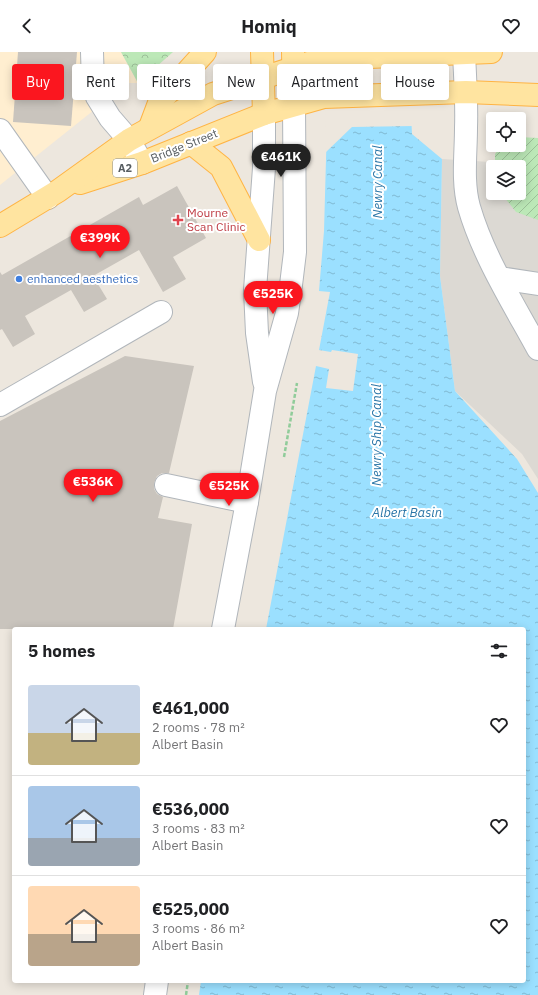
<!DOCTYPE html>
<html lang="en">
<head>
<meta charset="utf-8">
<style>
  body { margin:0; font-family:"IBM Plex Sans",sans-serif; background:#f6f6f6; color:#202124; height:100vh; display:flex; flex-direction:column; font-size:15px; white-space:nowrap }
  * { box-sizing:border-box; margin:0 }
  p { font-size:13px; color:#757577 }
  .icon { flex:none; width:22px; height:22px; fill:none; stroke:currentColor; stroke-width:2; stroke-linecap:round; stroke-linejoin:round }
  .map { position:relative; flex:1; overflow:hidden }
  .side { position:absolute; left:12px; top:575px; width:514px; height:356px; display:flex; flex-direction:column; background:#fff; border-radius:4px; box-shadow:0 2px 10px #0003 }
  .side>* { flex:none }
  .guide { position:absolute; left:12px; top:12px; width:514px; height:36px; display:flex; gap:8px }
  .buttons { position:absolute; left:486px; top:60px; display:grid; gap:8px }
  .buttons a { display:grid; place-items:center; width:40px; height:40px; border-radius:4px; background:#fff; box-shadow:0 2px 10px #0003; font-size:20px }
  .price { position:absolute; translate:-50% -34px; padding:0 9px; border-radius:14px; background:#fb161f; color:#fff; font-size:13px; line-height:26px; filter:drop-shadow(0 1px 2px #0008) }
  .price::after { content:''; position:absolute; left:50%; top:24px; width:12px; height:9px; margin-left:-6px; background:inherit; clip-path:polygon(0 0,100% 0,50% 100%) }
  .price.current { background:#222; color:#fff }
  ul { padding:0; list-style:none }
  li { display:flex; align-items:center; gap:12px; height:100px; padding:0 16px }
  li+li { border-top:1px solid #e0e0e0 }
  li span { display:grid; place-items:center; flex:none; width:112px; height:80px; border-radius:4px; color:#555 }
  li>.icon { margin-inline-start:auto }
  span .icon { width:48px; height:48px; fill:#fffc; stroke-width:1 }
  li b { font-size:17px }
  h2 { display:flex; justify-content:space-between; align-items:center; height:48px; padding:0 16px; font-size:17px }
  .chip { padding:0 14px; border-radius:4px; background:#fff; box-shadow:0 2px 10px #0003; font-size:14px; line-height:36px }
  .chip.current { background:#fb161f; color:#fff }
  header { display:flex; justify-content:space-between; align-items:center; height:52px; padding:0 16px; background:#fff; font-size:18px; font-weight:800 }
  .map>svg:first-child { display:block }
  .commercial { fill:#ffeed0 }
  .industrial { fill:#dcd9d3; fill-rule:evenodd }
  .forest { fill:url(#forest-crowns) }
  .garden { fill:url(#garden-furrows) }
  .water { fill:url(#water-ripples) }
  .pier { fill:#ede7de }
  .building { fill:#c9c4bd }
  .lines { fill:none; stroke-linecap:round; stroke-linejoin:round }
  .minor-casing { stroke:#b1b6bb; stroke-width:24 }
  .major-casing { stroke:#ffb444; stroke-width:24 }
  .path { stroke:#90cc9a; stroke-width:2.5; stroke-dasharray:4 2; stroke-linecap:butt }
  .minor { stroke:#fff; stroke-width:22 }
  .major { stroke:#ffe4a0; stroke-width:22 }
  .health-dot { fill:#e0444e; stroke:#fff; stroke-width:1.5 }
  .shop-dot { fill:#3f7fe0; stroke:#fff; stroke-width:1.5 }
  .labels { text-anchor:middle; stroke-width:4; stroke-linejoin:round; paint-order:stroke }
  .shield { fill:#fff; stroke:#898e90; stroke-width:1 }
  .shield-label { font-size:11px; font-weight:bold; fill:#575d61 }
  .street-label { font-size:12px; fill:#575d61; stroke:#fff }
  .health-label { font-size:12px; fill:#be3a42; stroke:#fff; text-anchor:start }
  .shop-label { font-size:12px; fill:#366cbe; stroke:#fff; text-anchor:start }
  .water-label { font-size:13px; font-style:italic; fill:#2c77a8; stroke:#fff }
</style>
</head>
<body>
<header><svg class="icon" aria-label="back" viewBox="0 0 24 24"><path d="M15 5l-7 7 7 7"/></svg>Homiq<svg class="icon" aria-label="heart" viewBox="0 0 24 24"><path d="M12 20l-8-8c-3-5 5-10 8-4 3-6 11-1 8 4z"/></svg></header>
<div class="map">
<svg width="538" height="943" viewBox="0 0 538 943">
  <defs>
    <pattern id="forest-crowns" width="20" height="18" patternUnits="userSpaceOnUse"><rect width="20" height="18" fill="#bce8b7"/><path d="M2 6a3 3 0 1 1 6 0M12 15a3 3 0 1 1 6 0" fill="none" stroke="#9cbf98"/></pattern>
    <pattern id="garden-furrows" width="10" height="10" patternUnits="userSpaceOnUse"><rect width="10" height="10" fill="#bce8b7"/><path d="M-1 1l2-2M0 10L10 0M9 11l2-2" fill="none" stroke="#9cbf98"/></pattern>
    <pattern id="water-ripples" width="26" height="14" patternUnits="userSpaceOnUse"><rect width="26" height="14" fill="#9be0ff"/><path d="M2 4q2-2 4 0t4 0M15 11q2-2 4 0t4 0" fill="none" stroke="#81b9d2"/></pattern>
  </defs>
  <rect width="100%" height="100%" fill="#ede7de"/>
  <polygon class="commercial" points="0,0 121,0 138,31 128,31 0,133"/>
  <path class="industrial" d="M442 107 538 113V427L522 402 455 339 440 224ZM493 115H519V141H493Z"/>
  <polygon class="forest" points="121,0 173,0 138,31"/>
  <polygon class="garden" points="519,85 538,86 538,168 516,160 501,141 519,141 519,115 495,115 495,102 502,93 519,93"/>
  <polygon class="water" points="329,0 408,0 412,82 442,107 440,224 455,339 517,407 538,441 538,943 199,943 201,929 524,929 524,577 266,577 316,314 329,317 326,336 353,339 358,302 332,298 331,300 319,298 330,240 319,239 324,179"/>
  <polygon class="pier" points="327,0 410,0 414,74 352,75 326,100 325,71"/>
  <g class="building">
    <polygon points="18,0 77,0 71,74 13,70"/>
    <polygon points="177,134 206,186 173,205 186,227 163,240 139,198 93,224 107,247 84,260 71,238 25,264 35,282 13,295 2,277 0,278 0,220 2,223 139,145 143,153"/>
    <polygon points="125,304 194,314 169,421 162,421 157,424 154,431 154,437 157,442 163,445 158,466 192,472 173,577 0,577 0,369"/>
  </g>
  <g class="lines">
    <g class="minor-casing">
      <g id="minor">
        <polyline points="92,0 93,33 97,45 110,66 129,88 142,111"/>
        <path d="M464 1C465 26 467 51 466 76 466 102 462 130 469 155 483 204 514 253 538 297"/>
        <polyline points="0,78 48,146"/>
        <polyline points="500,226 538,232"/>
        <polyline points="264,330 257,281 255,238 264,116 264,62"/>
        <polyline points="0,353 161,260"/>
        <polyline points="166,433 247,450"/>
        <polyline points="223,577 247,450 265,339 287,261 291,233 295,200 294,52"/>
        <polyline points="155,943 157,929"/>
      </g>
    </g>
    <g class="major-casing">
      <g id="major">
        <polyline points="262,0 264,62"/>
        <polyline points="293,0 294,52"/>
        <polyline points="150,75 159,51 205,0"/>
        <polyline points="191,91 221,115 259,188"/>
        <polyline points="80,131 142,111 264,62 324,45 466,40 538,43"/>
        <polyline points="0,174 58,139 129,88 213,42 321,7 491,0"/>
      </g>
    </g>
    <g class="path">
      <polyline points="284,405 297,331"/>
      <polyline points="186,943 188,929"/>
    </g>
    <use href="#minor" class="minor"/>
    <use href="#major" class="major"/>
  </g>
  <path class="health-dot" d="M176 162h4v4h4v4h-4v4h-4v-4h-4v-4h4z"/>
  <circle class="shop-dot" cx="19" cy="227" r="4"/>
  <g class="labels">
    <rect class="shield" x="113" y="107" width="24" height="18" rx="3"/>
    <g class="shield-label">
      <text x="125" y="120">A2</text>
    </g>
    <g class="street-label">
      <text transform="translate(184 94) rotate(-22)" y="4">Bridge Street</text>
    </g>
    <g class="health-label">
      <text x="187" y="165">Mourne<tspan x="187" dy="14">Scan Clinic</tspan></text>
    </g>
    <g class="shop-label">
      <text x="27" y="231">enhanced aesthetics</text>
    </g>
    <g class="water-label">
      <text transform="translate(377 130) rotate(-90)" y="5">Newry Canal</text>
      <text transform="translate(376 383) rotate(-90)" y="5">Newry Ship Canal</text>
      <text x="407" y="465">Albert Basin</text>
    </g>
  </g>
</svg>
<div class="buttons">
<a><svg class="icon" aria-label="locate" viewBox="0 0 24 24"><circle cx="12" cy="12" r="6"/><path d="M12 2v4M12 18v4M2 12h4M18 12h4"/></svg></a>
<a><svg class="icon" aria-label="layers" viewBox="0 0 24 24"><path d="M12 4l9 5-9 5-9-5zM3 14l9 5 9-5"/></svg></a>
</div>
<b class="price current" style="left:281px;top:126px">€461K</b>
<b class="price" style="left:100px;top:207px">€399K</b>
<b class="price" style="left:273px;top:263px">€525K</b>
<b class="price" style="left:93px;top:451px">€536K</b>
<b class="price" style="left:229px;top:455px">€525K</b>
<div class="guide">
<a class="chip current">Buy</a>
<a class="chip">Rent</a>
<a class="chip">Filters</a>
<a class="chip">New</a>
<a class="chip">Apartment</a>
<a class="chip">House</a>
</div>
<section class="side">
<h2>5 homes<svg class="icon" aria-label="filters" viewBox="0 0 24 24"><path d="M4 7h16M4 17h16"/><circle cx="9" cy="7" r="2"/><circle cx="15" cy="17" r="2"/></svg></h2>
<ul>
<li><span style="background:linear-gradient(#c9d6e8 60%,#c2b280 0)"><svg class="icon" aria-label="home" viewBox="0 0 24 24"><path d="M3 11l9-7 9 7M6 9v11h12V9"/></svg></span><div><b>€461,000</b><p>2 rooms · 78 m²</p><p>Albert Basin</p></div><svg class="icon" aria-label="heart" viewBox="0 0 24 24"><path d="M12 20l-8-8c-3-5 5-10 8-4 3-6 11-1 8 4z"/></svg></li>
<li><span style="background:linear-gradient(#a9c7e8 65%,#9aa5b1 0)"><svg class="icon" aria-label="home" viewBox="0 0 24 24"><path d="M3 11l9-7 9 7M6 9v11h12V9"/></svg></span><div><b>€536,000</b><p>3 rooms · 83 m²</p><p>Albert Basin</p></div><svg class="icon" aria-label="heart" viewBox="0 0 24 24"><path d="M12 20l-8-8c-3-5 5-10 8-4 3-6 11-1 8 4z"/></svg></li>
<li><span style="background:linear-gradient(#ffd9b3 60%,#b9a48a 0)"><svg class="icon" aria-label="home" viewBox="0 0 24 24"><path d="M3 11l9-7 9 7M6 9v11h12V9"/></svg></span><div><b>€525,000</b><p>3 rooms · 86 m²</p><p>Albert Basin</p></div><svg class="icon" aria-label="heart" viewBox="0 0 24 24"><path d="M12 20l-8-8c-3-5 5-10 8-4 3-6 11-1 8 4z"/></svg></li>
</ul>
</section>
</div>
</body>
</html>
